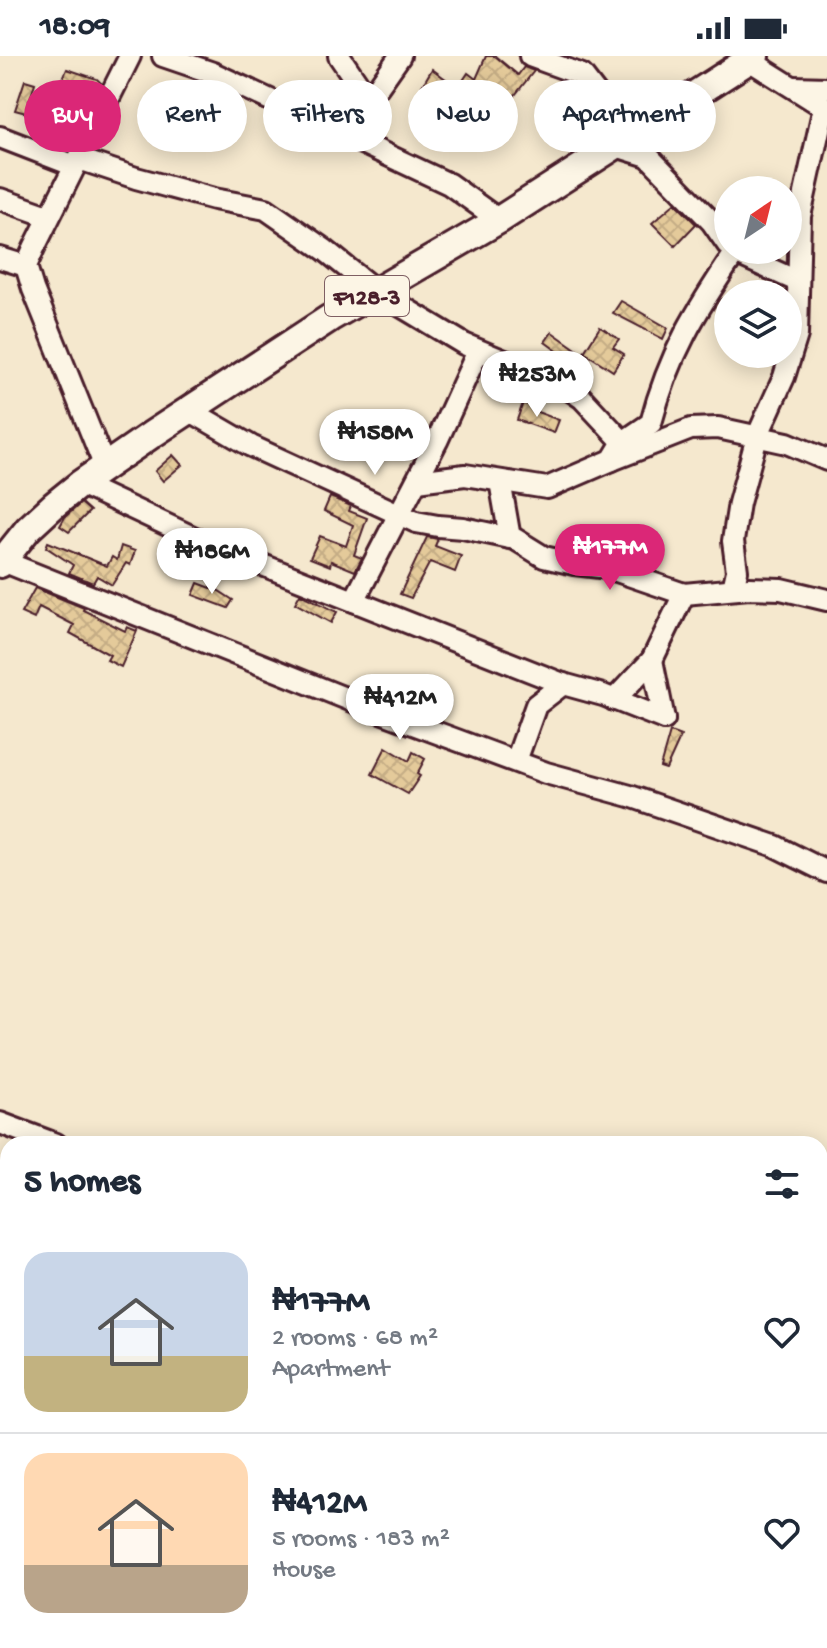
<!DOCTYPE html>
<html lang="en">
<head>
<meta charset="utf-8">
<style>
  body { margin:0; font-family:"Gochi Hand",sans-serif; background:#f2f2f3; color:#1f2937; height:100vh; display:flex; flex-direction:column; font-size:30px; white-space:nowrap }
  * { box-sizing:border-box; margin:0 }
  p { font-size:26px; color:#747a83 }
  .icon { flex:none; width:44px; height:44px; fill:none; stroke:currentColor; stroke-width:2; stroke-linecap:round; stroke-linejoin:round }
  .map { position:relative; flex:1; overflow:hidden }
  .sheet { position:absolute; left:0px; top:1080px; width:828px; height:512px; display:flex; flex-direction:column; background:#fff; border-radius:24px 24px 0 0; box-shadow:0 4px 20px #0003 }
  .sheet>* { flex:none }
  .banner { position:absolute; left:24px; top:24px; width:780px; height:72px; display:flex; gap:16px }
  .needle { width:52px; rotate:35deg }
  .fabs { position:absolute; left:714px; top:120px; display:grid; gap:16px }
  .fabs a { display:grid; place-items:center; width:88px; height:88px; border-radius:50%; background:#fff; box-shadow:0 4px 20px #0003; font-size:40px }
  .price { position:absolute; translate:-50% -68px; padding:0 18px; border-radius:28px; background:#fff; color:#222; font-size:26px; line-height:52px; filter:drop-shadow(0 2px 4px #0008) }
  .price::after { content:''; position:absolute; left:50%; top:48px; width:24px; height:18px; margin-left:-12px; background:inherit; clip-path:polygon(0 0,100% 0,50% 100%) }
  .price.active { background:#db2777; color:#fff }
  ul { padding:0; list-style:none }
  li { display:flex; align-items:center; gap:24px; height:200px; padding:0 24px }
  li+li { border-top:2px solid #e0e1e3 }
  li span { display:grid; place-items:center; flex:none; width:224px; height:160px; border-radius:24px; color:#555 }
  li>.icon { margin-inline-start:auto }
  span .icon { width:96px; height:96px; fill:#fffc; stroke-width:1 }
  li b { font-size:34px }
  h2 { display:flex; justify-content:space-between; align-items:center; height:96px; padding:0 24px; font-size:34px }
  .pill { padding:0 28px; border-radius:36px; background:#fff; box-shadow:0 4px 20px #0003; font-size:28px; line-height:72px }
  .pill.active { background:#db2777; color:#fff }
  .status { display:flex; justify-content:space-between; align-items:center; height:56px; padding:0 40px; background:#fff; direction:ltr }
  .status svg { height:22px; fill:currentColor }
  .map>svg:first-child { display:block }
  .building { fill:url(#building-cross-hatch); stroke:#4a1f2b; stroke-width:2 }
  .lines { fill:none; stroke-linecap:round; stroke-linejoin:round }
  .minor-casing { stroke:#4a1f2b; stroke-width:26 }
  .major-casing { stroke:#4a1f2b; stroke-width:32 }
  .minor { stroke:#fcf5e5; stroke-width:20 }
  .major { stroke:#fcf5e5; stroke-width:26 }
  .labels { text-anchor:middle; stroke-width:8; stroke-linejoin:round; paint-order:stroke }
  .shield { fill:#fcf5e5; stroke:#7f5f63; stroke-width:2 }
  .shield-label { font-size:24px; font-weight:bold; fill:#4a1f2b }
</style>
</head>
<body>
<div class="status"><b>18:09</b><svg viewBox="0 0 49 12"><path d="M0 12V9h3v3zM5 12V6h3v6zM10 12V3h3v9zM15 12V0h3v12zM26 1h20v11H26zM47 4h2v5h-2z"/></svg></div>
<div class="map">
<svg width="827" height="1592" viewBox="0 0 827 1592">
  <defs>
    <pattern id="building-cross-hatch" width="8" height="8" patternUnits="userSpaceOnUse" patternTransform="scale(2)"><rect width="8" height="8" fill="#e4ca9a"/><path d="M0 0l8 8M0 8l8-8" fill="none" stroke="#c5ad85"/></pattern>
  </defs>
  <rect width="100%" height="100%" fill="#f5e8ce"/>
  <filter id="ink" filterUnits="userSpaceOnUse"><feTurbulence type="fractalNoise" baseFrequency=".0125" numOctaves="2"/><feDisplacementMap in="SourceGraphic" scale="16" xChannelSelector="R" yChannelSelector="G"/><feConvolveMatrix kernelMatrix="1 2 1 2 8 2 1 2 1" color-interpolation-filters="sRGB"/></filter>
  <g filter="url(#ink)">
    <g class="building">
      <polygon points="486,0 495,0 518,19 524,11 534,15 511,44 507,41 493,56 467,37 447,62 438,55 443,49 422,30 432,13 458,32 468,17 476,23"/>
      <polygon points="67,13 97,23 102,28 96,40 61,27"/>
      <polygon points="25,24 35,27 26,57 15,54"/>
      <polygon points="675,147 696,168 675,190 652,167"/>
      <polygon points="621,245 668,272 663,283 613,257"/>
      <polygon points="600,271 619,283 613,291 624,298 613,315 584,296"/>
      <polygon points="552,276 576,293 568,303 545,286"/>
      <polygon points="523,347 533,350 532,354 559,364 554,377 517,364"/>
      <polygon points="173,399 182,409 163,425 155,415"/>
      <polygon points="330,441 351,450 349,455 367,462 354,499 362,502 355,515 331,505 330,510 310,502 320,480 346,490 353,469 324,455"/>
      <polygon points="81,447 90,455 69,476 60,470 65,461"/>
      <polygon points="427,481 438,483 435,490 461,500 455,516 430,506 411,542 400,538"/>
      <polygon points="48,486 107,510 112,501 117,504 121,490 135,495 130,509 126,507 112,529 97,520 93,527 69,517 73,509 46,491"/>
      <polygon points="198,527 219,535 233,544 228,552 193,539"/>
      <polygon points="35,532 84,552 83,554 125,575 127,571 137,575 121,611 107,604 110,599 70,577 74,569 39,551 34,563 21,557"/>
      <polygon points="300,538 337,556 331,567 295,547"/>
      <polygon points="670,676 681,680 666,713 660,711"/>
      <polygon points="386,691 409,705 413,696 425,703 417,718 420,720 408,738 372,718"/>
    </g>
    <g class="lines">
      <g class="minor-casing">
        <g id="minor">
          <polyline points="163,0 213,17 449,128 499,164"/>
          <polyline points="339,0 369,44"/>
          <polyline points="530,0 582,19 630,81"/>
          <polyline points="748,0 749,4 827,53"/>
          <polyline points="794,31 827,32"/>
          <polyline points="0,81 75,110"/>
          <polyline points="357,84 369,44 400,0"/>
          <polyline points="616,90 648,100 712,166 728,189"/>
          <polyline points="79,103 136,122 214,143 266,153 325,194 376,235 464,288 566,331 582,342 623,386"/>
          <polyline points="0,143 48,160"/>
          <polyline points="735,197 797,225"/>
          <polyline points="0,202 26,210"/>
          <polyline points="189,354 251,390 416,466 438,470 463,472 515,483 544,501 574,508 608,512 684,538 749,532 781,533 827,544"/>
          <polyline points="612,404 691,373 718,372 787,387 827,404"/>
          <polyline points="105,411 33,233 26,210 34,192 130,0"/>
          <path d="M417 425 465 419 547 432 612 404 623 386 651 367C669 298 696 255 735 197L733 194"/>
          <polyline points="500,425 510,482"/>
          <polyline points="80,428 197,483 563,628 603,639 664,663"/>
          <polyline points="0,504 370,652 546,717 630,740 775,790 827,816"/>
          <polyline points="733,533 737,515 733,485 739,447 757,381 784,321 797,279 800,160 824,51"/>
          <polyline points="354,545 437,385 478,295"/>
          <polyline points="652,604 664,663"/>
          <polyline points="614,644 652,604 684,538"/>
          <polyline points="516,705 536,649 563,628"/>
          <polyline points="0,1067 56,1088"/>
          <polyline points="0,1134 8,1136"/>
          <polyline points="0,1225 8,1227"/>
          <polyline points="0,1320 8,1300"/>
          <polyline points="820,1354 827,1348"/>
          <polyline points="820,1472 827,1471"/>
          <polyline points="0,1511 8,1514"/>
          <polyline points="820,1571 827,1575"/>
          <polyline points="160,1584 176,1592"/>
          <polyline points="472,1584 480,1592"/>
          <polyline points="621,1584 635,1592"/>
          <polyline points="731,1584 734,1592"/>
          <polyline points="54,1592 59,1584"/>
          <polyline points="297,1592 302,1584"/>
          <polyline points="702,1592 707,1584"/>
        </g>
      </g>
      <g class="major-casing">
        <polyline id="major" points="0,508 28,473 54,449 80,428 151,379 330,262 499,164 755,0"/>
      </g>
      <use href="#minor" class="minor"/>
      <use href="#major" class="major"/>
    </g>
  </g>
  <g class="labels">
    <rect class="shield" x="325" y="220" width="84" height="40" rx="6"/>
    <g class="shield-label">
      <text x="367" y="248">F128-3</text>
    </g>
  </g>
</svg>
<div class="fabs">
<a><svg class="needle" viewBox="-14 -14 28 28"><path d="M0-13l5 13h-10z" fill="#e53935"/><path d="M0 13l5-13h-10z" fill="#747a83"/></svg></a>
<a><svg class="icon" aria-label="layers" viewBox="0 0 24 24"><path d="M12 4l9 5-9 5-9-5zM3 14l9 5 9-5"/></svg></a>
</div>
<b class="price" style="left:537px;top:363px">₦253M</b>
<b class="price" style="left:375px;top:421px">₦158M</b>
<b class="price active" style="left:610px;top:536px">₦177M</b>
<b class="price" style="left:212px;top:540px">₦186M</b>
<b class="price" style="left:400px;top:686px">₦412M</b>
<div class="banner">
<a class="pill active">Buy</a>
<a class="pill">Rent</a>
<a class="pill">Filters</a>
<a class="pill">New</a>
<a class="pill">Apartment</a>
</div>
<section class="sheet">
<h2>5 homes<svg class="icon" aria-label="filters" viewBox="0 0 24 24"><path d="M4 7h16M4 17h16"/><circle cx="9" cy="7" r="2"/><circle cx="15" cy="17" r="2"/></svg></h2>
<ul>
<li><span style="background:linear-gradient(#c9d6e8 65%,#c2b280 0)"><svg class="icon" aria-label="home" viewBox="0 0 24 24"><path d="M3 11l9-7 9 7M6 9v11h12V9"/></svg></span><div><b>₦177M</b><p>2 rooms · 68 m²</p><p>Apartment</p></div><svg class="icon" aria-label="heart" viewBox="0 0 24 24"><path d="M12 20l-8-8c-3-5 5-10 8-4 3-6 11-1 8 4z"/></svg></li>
<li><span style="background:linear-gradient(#ffd9b3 70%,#b9a48a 0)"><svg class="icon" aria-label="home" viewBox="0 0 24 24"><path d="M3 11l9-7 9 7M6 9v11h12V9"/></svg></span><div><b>₦412M</b><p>5 rooms · 183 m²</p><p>House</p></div><svg class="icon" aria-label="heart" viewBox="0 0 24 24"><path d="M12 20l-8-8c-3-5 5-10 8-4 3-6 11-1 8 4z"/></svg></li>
</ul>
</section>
</div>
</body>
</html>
